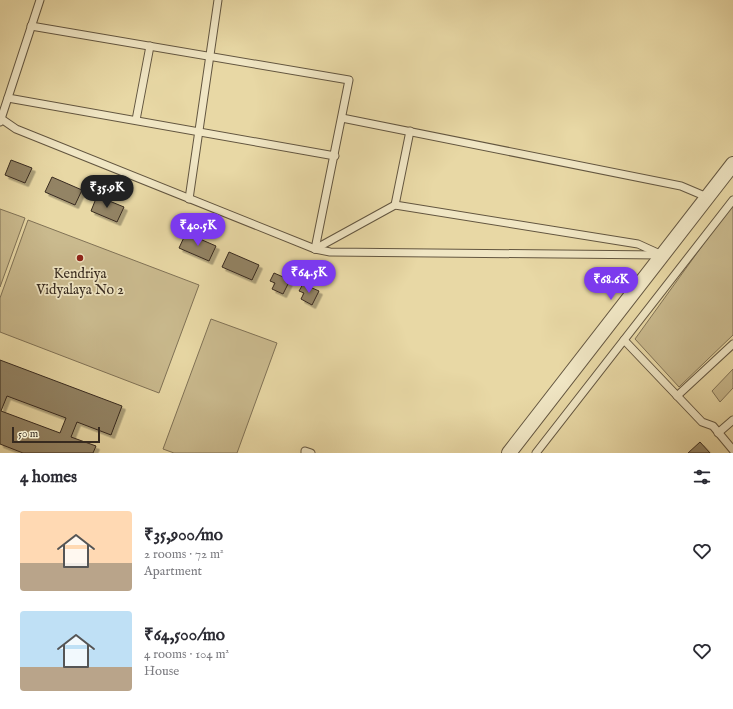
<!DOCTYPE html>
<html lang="en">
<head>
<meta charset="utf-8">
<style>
  body { margin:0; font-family:"IM FELL English",serif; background:#f7f7f7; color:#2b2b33; height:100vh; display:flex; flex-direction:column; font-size:15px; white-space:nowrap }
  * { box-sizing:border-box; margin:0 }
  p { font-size:13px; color:#7c7c81 }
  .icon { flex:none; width:22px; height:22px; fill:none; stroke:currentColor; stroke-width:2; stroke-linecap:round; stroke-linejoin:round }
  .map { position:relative; height:453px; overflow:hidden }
  .drawer { display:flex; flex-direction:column; background:#fff; flex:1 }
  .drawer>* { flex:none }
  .scale { position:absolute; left:12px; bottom:10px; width:88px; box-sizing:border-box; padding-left:4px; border:2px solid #372a1f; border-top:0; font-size:11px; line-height:14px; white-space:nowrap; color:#372a1f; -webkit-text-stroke:3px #f0e6c4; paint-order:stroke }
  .price { position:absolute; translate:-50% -34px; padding:0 9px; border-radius:14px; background:#7c3aed; color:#fff; font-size:13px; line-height:26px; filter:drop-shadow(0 1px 2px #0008) }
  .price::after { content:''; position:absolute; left:50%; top:24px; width:12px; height:9px; margin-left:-6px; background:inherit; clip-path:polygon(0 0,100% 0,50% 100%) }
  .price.selected { background:#222; color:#fff }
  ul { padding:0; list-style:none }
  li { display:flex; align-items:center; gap:12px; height:100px; padding:0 20px }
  li span { display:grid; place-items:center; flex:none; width:112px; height:80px; border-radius:4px; color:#555 }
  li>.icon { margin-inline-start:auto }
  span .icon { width:48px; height:48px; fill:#fffc; stroke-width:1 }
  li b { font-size:17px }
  h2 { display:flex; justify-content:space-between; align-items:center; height:48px; padding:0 20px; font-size:17px }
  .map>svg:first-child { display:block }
  .green { fill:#caba8e; stroke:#807256 }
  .building { fill:#938465; stroke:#372a1f; fill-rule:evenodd; filter:url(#shadow) }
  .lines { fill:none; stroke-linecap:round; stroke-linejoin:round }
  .lane-casing { stroke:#635640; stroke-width:9 }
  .street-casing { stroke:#635640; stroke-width:16 }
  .lane { stroke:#f0e6c4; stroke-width:7 }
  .street { stroke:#f0e6c4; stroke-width:14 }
  .poi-dot { fill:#8f2418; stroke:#f0e6c4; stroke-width:1.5 }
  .labels { text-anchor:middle; stroke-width:3.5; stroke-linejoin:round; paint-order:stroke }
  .poi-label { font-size:14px; fill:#372a1f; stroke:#f0e6c4 }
</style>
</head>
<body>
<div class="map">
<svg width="733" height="453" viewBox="0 0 733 453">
  <defs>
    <filter id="shadow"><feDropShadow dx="3.5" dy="3.5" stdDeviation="0" flood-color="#0004"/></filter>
  </defs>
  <rect width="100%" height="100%" fill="#e8d8a5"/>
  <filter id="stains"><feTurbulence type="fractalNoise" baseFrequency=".005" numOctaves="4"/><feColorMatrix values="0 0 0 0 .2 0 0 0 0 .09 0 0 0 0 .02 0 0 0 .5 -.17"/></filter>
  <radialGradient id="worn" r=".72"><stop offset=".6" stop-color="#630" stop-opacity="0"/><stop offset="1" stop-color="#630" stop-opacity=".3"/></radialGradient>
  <g class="green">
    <polygon points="733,203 733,335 679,387 635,339"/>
    <polygon points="0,209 25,218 0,287"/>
    <polygon points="28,220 199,285 159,393 0,332 0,298"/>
    <polygon points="211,319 277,343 237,453 174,453 163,449"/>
    <polygon points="733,369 733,388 720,402 712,391"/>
  </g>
  <g class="building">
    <polygon points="11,160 32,168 25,183 5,175"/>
    <polygon points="52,177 82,190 75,205 45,192"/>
    <polygon points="97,196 124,207 117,222 91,211"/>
    <polygon points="186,233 216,246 209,261 179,248"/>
    <polygon points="229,252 259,265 252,280 222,267"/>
    <polygon points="274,273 290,280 283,294 272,289 275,283 270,281"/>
    <polygon points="303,284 319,291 312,305 301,299 304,293 299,291"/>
    <path d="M0 360 122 406 111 435 77 422 71 437 96 446 93 453H23L0 444ZM7 396 66 418 60 433 1 411Z"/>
    <polygon points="700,442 710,453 688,453"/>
  </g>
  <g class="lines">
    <g class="lane-casing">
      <g id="lane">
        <polyline points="31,26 349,80 315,249"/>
        <polyline points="8,98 335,156"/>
        <polyline points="0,118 16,129 315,249 330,252 662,255"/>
        <polyline points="342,118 681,186 707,197"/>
        <polyline points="136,120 150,46"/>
        <polyline points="0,122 40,0"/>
        <polyline points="189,199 218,0"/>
        <polyline points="395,205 410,131"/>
        <polyline points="315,249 395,205 638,244 660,254"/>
        <polyline points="624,340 702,422 713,426 733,450"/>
        <polyline points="677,396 733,344"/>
        <polyline points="718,433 733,420"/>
        <polyline points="305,453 305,451 311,453"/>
        <polyline points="536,453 733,200"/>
      </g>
    </g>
    <g class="street-casing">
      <polyline id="street" points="509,453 733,164"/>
    </g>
    <use href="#lane" class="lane"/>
    <use href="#street" class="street"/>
  </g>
  <circle class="poi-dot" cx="80" cy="258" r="4"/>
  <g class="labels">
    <g class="poi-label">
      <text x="80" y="278">Kendriya<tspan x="80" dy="16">Vidyalaya No 2</tspan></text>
    </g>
  </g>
  <rect width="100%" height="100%" filter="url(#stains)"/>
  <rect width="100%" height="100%" fill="url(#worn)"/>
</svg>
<div class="scale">50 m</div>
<b class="price selected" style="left:107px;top:209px">₹35.9K</b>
<b class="price" style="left:198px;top:247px">₹40.5K</b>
<b class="price" style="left:309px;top:294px">₹64.5K</b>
<b class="price" style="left:611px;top:301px">₹68.6K</b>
</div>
<section class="drawer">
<h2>4 homes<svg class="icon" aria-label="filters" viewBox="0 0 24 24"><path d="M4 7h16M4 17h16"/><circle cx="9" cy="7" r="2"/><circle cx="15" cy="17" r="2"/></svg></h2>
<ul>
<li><span style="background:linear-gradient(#ffd9b3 65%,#b9a48a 0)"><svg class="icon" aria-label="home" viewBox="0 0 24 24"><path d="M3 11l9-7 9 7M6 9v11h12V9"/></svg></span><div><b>₹35,900/mo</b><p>2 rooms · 72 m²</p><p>Apartment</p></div><svg class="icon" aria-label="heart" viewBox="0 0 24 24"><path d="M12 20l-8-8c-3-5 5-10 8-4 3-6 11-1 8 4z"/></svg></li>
<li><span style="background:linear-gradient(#bfe0f5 70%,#b9a48a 0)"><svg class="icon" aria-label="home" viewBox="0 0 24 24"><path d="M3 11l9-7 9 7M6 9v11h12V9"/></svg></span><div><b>₹64,500/mo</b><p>4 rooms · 104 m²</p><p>House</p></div><svg class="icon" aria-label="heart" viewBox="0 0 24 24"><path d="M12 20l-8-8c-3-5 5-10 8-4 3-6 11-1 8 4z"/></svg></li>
</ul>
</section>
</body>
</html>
